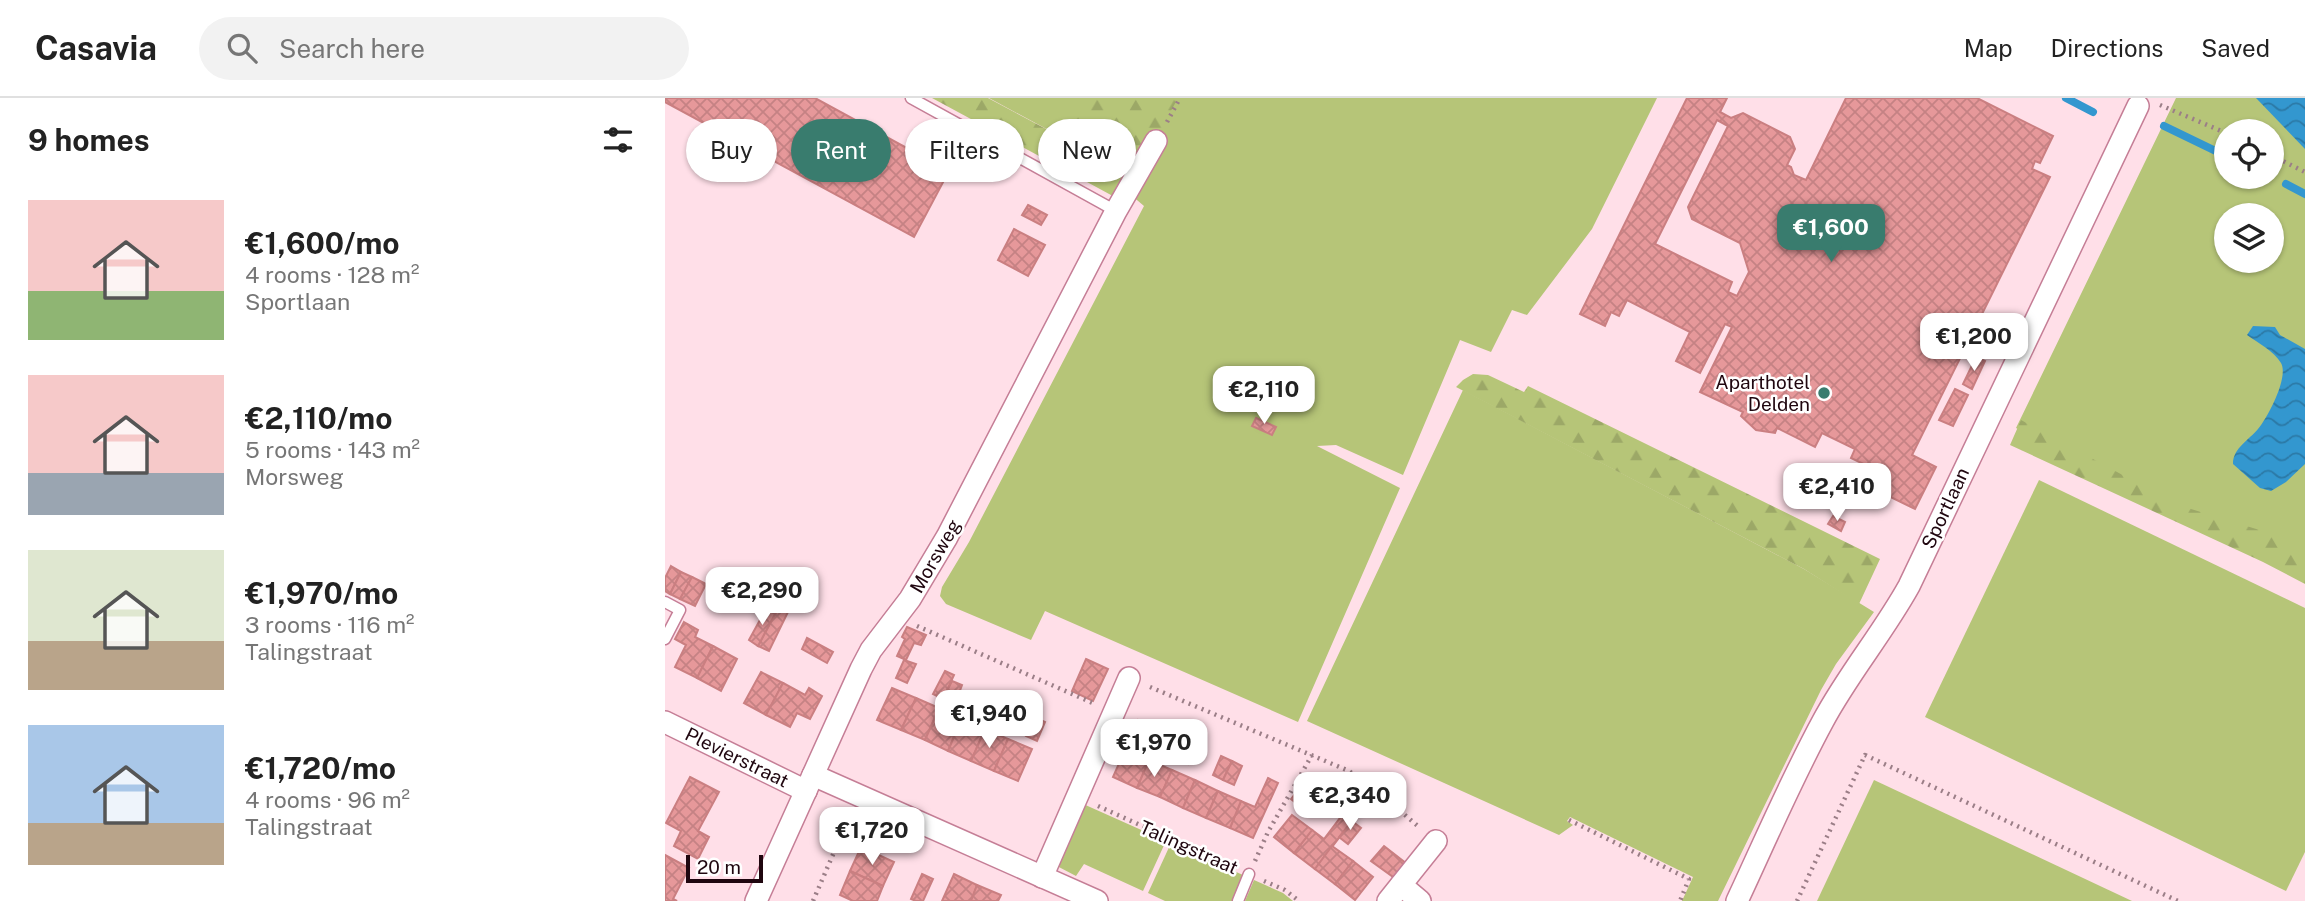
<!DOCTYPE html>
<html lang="en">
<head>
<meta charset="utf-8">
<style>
  body { margin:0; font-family:"Public Sans",sans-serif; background:#f2f2f2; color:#222; height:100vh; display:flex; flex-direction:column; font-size:26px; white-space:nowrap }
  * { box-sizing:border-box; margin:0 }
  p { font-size:23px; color:#767676 }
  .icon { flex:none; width:38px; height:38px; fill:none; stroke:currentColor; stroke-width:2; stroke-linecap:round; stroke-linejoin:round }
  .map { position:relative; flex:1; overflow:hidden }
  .sheet { display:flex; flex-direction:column; background:#fff; width:665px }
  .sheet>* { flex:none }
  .hud { position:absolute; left:21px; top:21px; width:665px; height:63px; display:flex; gap:14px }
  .fabs { position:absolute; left:1549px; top:21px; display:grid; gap:14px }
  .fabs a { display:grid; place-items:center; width:70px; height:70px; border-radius:50%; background:#fff; box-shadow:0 2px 5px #0004; font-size:35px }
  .scale { position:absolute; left:21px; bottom:18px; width:77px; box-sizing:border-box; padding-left:7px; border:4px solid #1f060f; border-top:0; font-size:19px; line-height:24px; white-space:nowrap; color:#1f060f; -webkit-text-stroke:5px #fff; paint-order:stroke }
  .price { position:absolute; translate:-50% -60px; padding:0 16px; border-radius:14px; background:#fff; color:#222; font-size:23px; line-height:46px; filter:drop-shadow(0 2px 4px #0008) }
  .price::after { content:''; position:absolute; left:50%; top:42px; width:21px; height:16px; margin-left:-10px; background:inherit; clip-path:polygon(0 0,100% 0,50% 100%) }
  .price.selected { background:#397c6e; color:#fff }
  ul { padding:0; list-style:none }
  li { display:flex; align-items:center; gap:21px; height:175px; padding:0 28px }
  li span { display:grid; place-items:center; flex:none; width:196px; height:140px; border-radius:0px; color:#555 }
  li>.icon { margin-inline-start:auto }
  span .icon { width:84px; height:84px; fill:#fffc; stroke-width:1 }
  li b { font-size:30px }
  h2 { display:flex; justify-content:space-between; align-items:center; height:84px; padding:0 28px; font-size:30px }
  .chip { padding:0 24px; border-radius:32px; background:#fff; box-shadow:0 2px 5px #0004; font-size:24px; line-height:63px }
  .chip.selected { background:#397c6e; color:#fff }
  header { display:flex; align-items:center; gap:42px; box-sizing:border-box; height:98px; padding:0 35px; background:#fff; border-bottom:2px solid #e0e0e0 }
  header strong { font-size:33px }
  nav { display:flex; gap:38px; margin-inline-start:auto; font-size:24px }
  .search { width:490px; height:63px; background:#f2f2f2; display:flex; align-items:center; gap:18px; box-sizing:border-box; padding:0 24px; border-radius:38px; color:#767676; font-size:26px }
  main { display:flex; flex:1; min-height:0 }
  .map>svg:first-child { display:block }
  .green { fill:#b6c578; fill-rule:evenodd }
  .forest { fill:url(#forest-firs) }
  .water { fill:url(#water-waves) }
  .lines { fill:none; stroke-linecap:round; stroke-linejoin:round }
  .stream { stroke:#3397cf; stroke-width:8 }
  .building { fill:url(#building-cross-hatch); stroke:#ca7f81; stroke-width:2; fill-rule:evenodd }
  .lane-casing { stroke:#c57e96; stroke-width:13 }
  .street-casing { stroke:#c57e96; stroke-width:24 }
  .path { stroke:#9b7e87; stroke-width:4.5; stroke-dasharray:2 5; stroke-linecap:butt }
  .lane { stroke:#fff; stroke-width:10 }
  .street { stroke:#fff; stroke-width:21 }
  .poi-dot { fill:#397c6e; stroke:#fff; stroke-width:2.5 }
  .labels { text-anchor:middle; stroke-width:5; stroke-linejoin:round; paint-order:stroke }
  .poi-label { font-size:19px; fill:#1f060f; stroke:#fff; text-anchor:end }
  .street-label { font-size:19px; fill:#1f060f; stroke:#fff }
</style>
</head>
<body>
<header>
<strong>Casavia</strong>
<div class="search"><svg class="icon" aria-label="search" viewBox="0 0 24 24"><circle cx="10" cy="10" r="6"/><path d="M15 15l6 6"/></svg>Search here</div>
<nav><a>Map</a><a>Directions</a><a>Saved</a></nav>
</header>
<main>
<section class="sheet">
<h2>9 homes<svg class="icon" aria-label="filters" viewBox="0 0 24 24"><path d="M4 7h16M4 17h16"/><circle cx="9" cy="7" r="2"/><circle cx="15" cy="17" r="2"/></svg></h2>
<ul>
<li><span style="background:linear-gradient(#f6c9c9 65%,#8fb573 0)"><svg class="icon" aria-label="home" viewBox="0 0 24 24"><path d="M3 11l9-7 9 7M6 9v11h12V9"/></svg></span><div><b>€1,600/mo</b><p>4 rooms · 128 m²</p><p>Sportlaan</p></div></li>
<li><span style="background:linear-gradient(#f6c9c9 70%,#9aa5b1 0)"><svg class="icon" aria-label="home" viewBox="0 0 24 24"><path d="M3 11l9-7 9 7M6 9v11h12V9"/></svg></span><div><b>€2,110/mo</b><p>5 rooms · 143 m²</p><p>Morsweg</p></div></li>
<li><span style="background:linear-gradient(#dfe7d0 65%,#b9a48a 0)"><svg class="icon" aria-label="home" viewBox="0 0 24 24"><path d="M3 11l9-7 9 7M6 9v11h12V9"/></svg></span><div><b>€1,970/mo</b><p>3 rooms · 116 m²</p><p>Talingstraat</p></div></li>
<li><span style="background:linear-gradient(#a9c7e8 70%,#b9a48a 0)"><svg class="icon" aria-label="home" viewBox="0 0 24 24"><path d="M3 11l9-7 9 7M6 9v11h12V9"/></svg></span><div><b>€1,720/mo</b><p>4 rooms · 96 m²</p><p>Talingstraat</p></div></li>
</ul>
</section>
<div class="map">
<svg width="1640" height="803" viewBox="0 0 1640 803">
  <defs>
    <pattern id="forest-firs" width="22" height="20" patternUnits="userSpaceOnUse" patternTransform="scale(1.75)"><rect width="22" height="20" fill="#b6c578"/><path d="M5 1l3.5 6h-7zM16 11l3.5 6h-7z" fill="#9ca867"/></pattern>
    <pattern id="water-waves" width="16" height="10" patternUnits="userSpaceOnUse" patternTransform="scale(1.75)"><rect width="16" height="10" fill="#3397cf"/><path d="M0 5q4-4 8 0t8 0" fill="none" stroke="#2b79a6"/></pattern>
    <pattern id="building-cross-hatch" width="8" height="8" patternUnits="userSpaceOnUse" patternTransform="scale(1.75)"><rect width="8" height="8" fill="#e6989a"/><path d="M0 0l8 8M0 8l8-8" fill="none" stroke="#c58284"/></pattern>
  </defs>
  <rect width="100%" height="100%" fill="#ffdfe8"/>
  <g class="green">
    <polygon points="324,0 992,0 927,131 862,217 847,212 826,254 795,242 738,377 671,347 652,348 735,390 633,624 380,513 366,542 281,506 275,498 277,489 304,444 479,108 400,41"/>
    <path d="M1511 0H1640V473L1351 330ZM1561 33H1606V79H1561ZM1561 117H1606V163H1561Z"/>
    <polygon points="798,292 1139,471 1209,514 1171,566 1156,592 1053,803 1017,803 1028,779 905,719 902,723 908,727 894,737 642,623"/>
    <polygon points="1374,382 1640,510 1640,754 1621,793 1260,619"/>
    <polygon points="1209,682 1467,803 1152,803"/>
    <polygon points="416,705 501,743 478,793 419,766 411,778 390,767"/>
    <polygon points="506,745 578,777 567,803 500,803 483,795"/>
    <polygon points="589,782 618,795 628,803 580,803"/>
  </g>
  <g class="forest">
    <polygon points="267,0 323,0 400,41 423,0 513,0 457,103"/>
    <polygon points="808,276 823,277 859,294 863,288 1215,461 1194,506 1139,471 791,289 798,282"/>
    <polygon points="1356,322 1513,407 1614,438 1640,451 1640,486 1598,464 1345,347"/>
  </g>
  <g class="water">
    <polygon points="1591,0 1640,0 1640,51"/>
    <path d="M1588 228 1610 229 1615 237 1640 251V366L1621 384 1606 393 1595 390 1568 366C1568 350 1584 342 1593 331 1603 319 1624 279 1616 265 1609 253 1593 245 1582 237Z"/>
  </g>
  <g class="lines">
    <g class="stream">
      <polyline points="1401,0 1428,14"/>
      <polyline points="1499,28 1561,58"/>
      <polyline points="1621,86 1640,96"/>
    </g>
  </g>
  <g class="building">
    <polygon points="0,0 150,0 284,73 249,139 0,4"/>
    <path d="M1022 0H1062L1055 14 1066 20 1078 15 1125 39 1130 51 1122 67 1126 69 1129 77 1141 82 1181 0H1312L1388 38 1375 65 1370 63 1367 71 1385 79 1247 357 1271 369 1250 411 1201 387 1209 371 1186 360 1190 351 1157 335 1150 349 1112 330 1110 335 1091 332 1076 318 1078 314 1035 294 1067 229 1060 226 1035 275 1011 263 1025 234 962 202 954 218 946 214 940 228 915 216ZM1052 22 1063 28 1023 109 1027 121 1075 145 1084 174 1072 198 1063 194 1067 184 990 146Z"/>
    <polygon points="363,107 382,117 376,127 357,117"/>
    <polygon points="349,131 380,147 363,178 333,162"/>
    <polygon points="1311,259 1320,263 1307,291 1298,286"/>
    <polygon points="1290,291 1303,297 1288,328 1274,322"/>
    <polygon points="591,320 611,329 607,337 587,328"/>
    <polygon points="1168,418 1180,424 1176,433 1163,426"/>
    <polygon points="6,468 16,474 5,496 0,493 0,480"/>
    <polygon points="16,474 27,479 15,501 5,496"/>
    <polygon points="27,479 41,486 30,508 15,501"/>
    <polygon points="114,509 123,514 104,553 93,548"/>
    <polygon points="101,511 110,516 93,548 84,542"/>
    <polygon points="19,524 33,532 30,539 48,548 32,580 10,569 21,547 10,541"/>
    <polygon points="242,529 261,537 256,547 249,545 241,562 232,558 240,541 237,539"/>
    <polygon points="142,540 168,554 162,565 137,551"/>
    <polygon points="48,548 72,561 56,593 32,580"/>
    <polygon points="421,561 443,571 428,603 407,593"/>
    <polygon points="239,562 251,566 242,585 231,580"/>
    <polygon points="280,573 289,577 278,601 268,596"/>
    <polygon points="96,574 118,585 101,617 79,605"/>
    <polygon points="287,583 297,587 290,606 278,601"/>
    <polygon points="118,585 140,597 144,590 157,598 145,621 132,615 125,629 101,617"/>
    <polygon points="227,590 251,600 236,632 212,622"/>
    <polygon points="322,599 333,603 325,622 314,617"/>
    <polygon points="251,600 274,610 260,642 236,632"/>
    <polygon points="333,603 344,608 336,626 325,622"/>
    <polygon points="274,610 297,620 283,653 260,642"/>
    <polygon points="369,619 380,624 372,643 361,638"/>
    <polygon points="297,620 320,631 306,663 283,653"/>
    <polygon points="473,622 484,627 476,645 465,640"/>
    <polygon points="320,631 343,641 329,673 306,663"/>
    <polygon points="510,638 520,643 512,661 501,656"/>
    <polygon points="343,641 367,651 353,683 329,673"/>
    <polygon points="520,643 531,648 523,666 512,661"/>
    <polygon points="460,652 484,662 472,690 448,679"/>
    <polygon points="556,658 567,663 558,682 548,677"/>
    <polygon points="484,662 507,672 495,699 472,690"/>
    <polygon points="567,663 577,668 569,687 558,682"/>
    <polygon points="507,672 530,682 518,710 495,699"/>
    <polygon points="25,679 54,694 33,733 44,739 33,761 9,748 16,733 1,725"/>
    <polygon points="603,680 613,685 588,740 565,730 576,703 590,709"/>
    <polygon points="530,682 553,693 541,720 518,710"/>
    <polygon points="638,686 656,699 644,715 626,701"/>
    <polygon points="553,693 576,703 565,730 541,720"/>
    <polygon points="678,716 687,723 650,771 629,755 647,732 659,741"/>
    <polygon points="627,717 647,732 629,755 609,739"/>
    <polygon points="687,723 696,730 683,746 674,739"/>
    <polygon points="667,748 688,763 670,786 650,771"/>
    <polygon points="719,748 742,766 731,781 706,763"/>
    <polygon points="196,749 229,764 218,788 185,773"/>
    <polygon points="0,757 24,770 8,801 12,803 0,803"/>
    <polygon points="688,763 708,779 690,802 670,786"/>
    <polygon points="185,773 218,788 212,803 188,803 175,797"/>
    <polygon points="257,776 268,781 258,803 251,803 246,801"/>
    <polygon points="289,776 312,787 306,803 277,803"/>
    <polygon points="312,787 336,797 333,803 306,803"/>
  </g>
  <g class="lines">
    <g class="lane-casing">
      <g id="lane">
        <polyline points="246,0 451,113"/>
        <polyline points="0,504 15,512 0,541"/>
        <polyline points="573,803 584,776"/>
      </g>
    </g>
    <g class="street-casing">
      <g id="street">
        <polyline points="0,624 141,693"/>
        <polyline points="148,677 432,803"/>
        <polyline points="377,779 464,580"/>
        <polyline points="736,787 755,803"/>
        <polyline points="91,803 196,571 206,552 245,501 282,439 451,113 491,43"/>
        <polyline points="723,803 771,743"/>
        <path d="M1072 803C1100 743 1126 682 1158 623 1183 576 1218 535 1244 488L1473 8"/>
      </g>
    </g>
    <g class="path">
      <polyline points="1495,7 1561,35"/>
      <polyline points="502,24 515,0"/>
      <polyline points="1606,57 1640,74"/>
      <polyline points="252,528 430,606"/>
      <polyline points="485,589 684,673 713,694 754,729"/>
      <polyline points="433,708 568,769"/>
      <polyline points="904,722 1024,781 1015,803"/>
      <polyline points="590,763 603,734 647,657"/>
      <polyline points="599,783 620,792 634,803"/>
      <polyline points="148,803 185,717"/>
      <polyline points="1132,803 1200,657 1513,803"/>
    </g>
    <use href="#lane" class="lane"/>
    <use href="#street" class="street"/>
  </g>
  <circle class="poi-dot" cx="1159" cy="295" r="7"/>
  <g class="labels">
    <g class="poi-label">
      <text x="1145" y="291">Aparthotel<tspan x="1145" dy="22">Delden</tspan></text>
    </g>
    <g class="street-label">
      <text transform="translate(1280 410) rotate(-65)" y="7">Sportlaan</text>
      <text transform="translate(270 458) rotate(-60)" y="7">Morsweg</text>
      <text transform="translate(72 659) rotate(26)" y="7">Plevierstraat</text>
      <text transform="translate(524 749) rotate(24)" y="7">Talingstraat</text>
    </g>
  </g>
</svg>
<div class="fabs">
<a><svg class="icon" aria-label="locate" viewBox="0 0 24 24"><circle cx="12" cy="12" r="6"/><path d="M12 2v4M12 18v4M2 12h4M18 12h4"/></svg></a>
<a><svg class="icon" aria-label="layers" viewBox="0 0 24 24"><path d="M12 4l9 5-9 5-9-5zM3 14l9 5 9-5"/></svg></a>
</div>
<div class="scale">20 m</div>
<b class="price selected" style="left:1166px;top:166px">€1,600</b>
<b class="price" style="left:1309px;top:275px">€1,200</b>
<b class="price" style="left:599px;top:328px">€2,110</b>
<b class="price" style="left:1172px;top:425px">€2,410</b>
<b class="price" style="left:97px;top:529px">€2,290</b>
<b class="price" style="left:324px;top:652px">€1,940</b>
<b class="price" style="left:489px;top:681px">€1,970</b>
<b class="price" style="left:685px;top:734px">€2,340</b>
<b class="price" style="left:207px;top:769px">€1,720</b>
<div class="hud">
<a class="chip">Buy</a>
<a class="chip selected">Rent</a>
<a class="chip">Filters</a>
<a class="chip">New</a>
</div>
</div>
</main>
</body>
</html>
